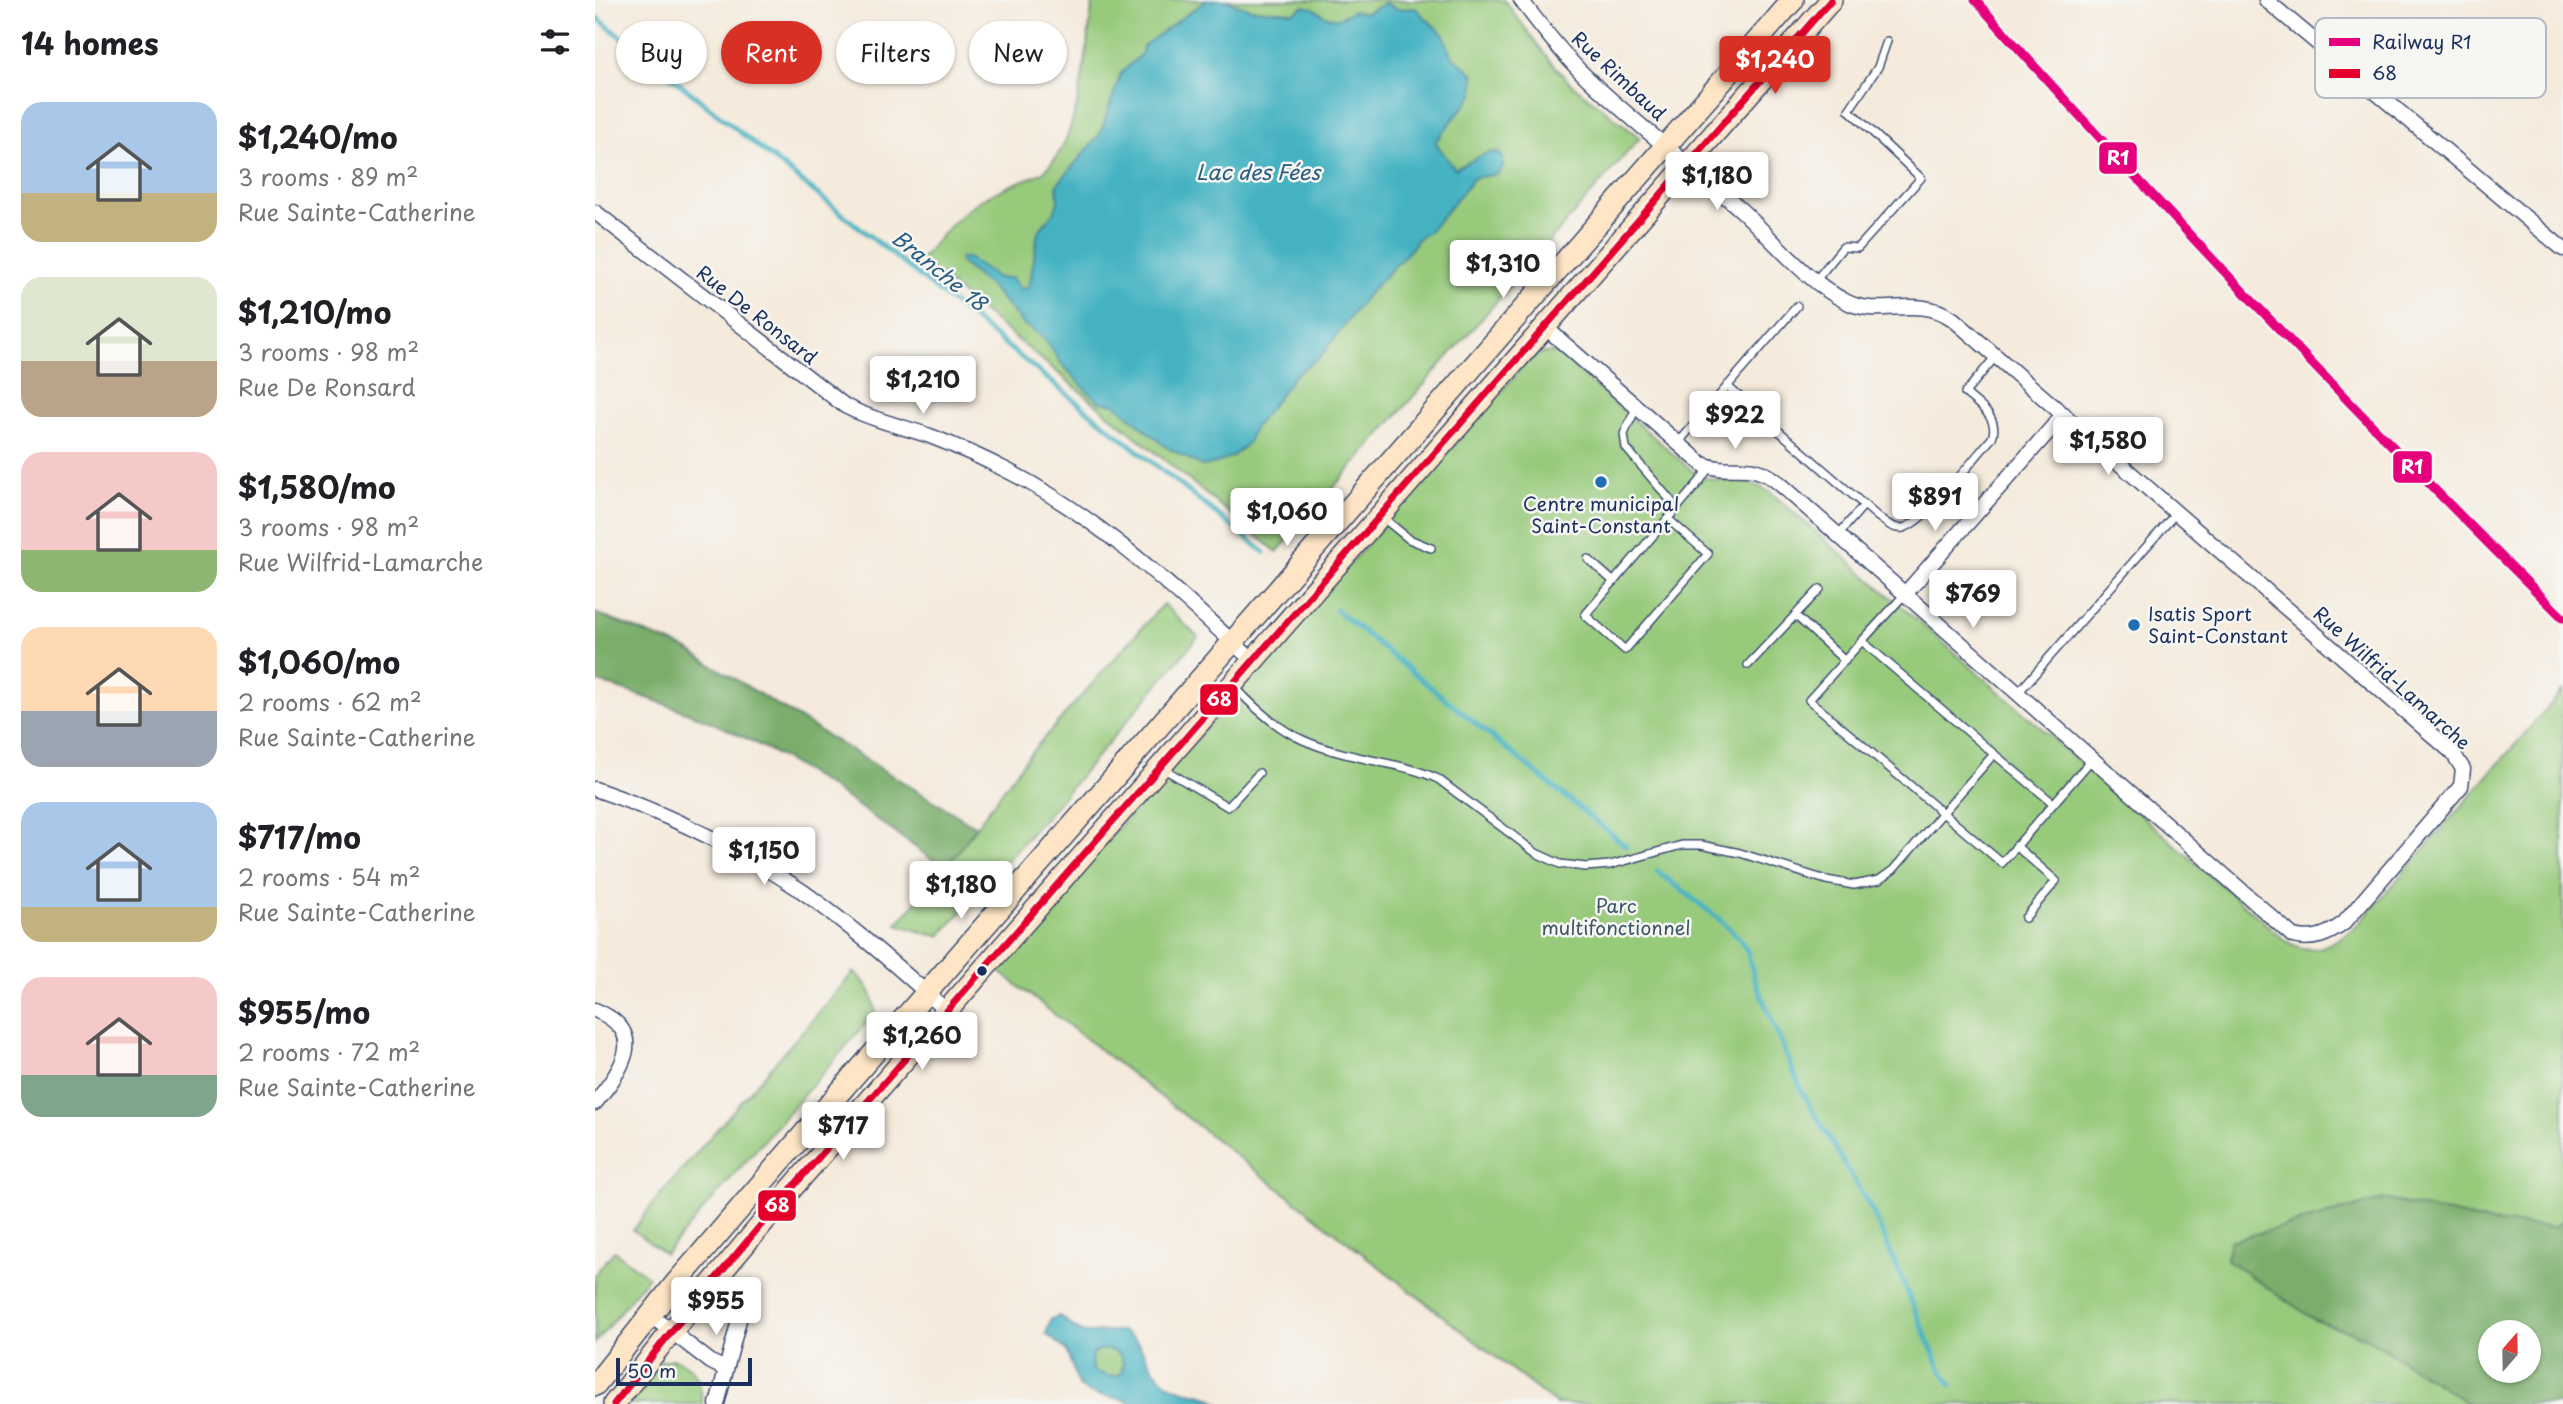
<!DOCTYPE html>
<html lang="en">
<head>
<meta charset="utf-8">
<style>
  body { margin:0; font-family:"Playpen Sans",sans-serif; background:#f2f2f2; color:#202124; height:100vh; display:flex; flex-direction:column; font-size:26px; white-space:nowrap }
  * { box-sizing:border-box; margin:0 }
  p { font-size:23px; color:#757577 }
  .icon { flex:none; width:38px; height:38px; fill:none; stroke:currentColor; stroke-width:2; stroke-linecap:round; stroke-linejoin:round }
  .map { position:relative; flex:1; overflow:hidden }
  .details { display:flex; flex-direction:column; background:#fff; width:595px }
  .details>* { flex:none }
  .guide { position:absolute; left:21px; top:21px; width:665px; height:63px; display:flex; gap:14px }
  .needle { width:46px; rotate:20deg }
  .buttons { position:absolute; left:1883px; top:1320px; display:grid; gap:14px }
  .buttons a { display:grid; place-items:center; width:63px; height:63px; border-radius:50%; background:#fff; box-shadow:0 2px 5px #0004; font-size:35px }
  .scale { position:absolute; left:21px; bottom:18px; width:136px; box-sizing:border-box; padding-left:7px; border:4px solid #1b2f5e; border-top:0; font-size:19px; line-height:24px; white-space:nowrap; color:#1b2f5e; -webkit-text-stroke:5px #f6f6f2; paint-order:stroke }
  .price { position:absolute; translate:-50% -60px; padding:0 16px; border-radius:7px; background:#fff; color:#222; font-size:23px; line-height:46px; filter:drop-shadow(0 2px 4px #0008) }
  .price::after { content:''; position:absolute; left:50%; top:42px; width:21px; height:16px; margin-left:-10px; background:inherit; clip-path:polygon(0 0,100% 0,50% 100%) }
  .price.current { background:#d93025; color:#fff }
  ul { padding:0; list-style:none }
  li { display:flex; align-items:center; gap:21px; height:175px; padding:0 21px }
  li span { display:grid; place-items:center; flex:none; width:196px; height:140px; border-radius:21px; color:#555 }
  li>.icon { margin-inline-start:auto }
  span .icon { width:84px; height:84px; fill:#fffc; stroke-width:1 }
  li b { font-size:30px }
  h2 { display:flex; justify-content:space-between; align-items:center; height:84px; padding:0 21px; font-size:30px }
  .chip { padding:0 24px; border-radius:32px; background:#fff; box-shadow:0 2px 5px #0004; font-size:24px; line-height:63px }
  .chip.current { background:#d93025; color:#fff }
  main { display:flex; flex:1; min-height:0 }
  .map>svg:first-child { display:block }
  .green { fill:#98ca7b; stroke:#5a7c6c; stroke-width:2; fill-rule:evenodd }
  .forest { fill:#7aae6b; stroke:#4a6e64; stroke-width:2; fill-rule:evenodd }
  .water { fill:#45b2c2; stroke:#307090; stroke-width:2; fill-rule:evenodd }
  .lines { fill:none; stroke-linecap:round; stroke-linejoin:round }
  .stream { stroke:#45b2c2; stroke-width:5 }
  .lane-casing { stroke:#3c4b71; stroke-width:10 }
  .street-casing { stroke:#3c4b71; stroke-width:17 }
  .secondary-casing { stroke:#3c4b71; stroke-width:24 }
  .lane { stroke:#fff; stroke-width:7 }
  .street { stroke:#fff; stroke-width:14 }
  .secondary { stroke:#fde5c5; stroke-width:21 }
  .bus-1-casing { stroke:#f6f6f2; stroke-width:12 }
  .bus-1 { stroke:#e4002b; stroke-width:7 }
  .rail-1-casing { stroke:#f6f6f2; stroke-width:14 }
  .rail-1 { stroke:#e5007d; stroke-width:9 }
  .poi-dot { fill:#1f6fb2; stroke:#f6f6f2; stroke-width:2.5 }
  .bus-dot { fill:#1b2f5e; stroke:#f6f6f2; stroke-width:2.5 }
  .labels { text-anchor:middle; stroke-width:5; stroke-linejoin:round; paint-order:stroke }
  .street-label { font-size:19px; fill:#1b2f5e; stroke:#f6f6f2 }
  .poi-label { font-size:19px; fill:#1b2f5e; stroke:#f6f6f2 }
  .park-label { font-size:19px; fill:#3a5665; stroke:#f6f6f2 }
  .water-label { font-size:21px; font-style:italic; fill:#2a5d81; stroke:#f6f6f2 }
  .key { fill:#f6f6f2; stroke:#b4bac6; stroke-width:2 }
  .key-label { font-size:19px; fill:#1b2f5e }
  .line-badge { stroke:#f6f6f2; stroke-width:2.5 }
  .badge-label { font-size:19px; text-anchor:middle; font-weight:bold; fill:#fff }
</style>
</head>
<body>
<main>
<section class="details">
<h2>14 homes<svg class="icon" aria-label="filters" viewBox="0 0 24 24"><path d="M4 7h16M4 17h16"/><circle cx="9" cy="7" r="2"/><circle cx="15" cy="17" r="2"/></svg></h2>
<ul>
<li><span style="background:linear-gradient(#a9c7e8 65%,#c2b280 0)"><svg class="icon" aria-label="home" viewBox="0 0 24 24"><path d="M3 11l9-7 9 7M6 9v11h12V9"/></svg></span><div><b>$1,240/mo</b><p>3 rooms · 89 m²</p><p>Rue Sainte-Catherine</p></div></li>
<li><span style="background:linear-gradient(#dfe7d0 60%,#b9a48a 0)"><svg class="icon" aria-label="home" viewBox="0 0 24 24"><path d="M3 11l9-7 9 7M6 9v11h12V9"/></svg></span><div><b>$1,210/mo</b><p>3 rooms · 98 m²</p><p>Rue De Ronsard</p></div></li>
<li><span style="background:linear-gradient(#f6c9c9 70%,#8fb573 0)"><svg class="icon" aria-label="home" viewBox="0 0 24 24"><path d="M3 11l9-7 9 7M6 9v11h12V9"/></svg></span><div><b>$1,580/mo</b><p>3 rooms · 98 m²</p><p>Rue Wilfrid-Lamarche</p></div></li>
<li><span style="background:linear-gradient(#ffd9b3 60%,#9aa5b1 0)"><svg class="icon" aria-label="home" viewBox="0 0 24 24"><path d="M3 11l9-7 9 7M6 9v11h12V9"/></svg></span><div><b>$1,060/mo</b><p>2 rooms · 62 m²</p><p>Rue Sainte-Catherine</p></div></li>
<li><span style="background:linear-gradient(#a9c7e8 75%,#c2b280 0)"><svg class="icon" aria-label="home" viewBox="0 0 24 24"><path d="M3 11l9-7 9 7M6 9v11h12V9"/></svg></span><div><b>$717/mo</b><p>2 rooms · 54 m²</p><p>Rue Sainte-Catherine</p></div></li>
<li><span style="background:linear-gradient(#f6c9c9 70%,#7fa58c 0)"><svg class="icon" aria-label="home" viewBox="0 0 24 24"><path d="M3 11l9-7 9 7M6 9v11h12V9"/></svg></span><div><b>$955/mo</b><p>2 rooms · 72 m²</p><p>Rue Sainte-Catherine</p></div></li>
</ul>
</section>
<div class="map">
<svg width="1968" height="1404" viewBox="0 0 1968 1404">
  <rect width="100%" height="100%" fill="#f6f6f2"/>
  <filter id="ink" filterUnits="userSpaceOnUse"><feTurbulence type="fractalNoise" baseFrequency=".0143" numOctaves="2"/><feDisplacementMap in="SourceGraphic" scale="14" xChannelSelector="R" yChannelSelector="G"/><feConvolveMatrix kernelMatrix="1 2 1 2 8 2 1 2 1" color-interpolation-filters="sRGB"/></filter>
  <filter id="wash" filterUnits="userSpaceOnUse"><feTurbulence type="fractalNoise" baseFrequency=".00686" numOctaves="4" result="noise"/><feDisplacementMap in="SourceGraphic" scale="28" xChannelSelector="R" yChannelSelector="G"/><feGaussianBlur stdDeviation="1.57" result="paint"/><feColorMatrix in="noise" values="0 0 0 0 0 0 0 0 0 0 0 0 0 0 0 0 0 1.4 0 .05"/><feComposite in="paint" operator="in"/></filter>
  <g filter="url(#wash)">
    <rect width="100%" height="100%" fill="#f5eadb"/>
    <g class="green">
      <path d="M498 0H909L955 61 975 83 1045 138 682 552 325 260C344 238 361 216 386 200 398 193 412 187 424 182 432 178 442 177 449 171 486 142 491 45 498 0Z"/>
      <path d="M956 352 966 356 1102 475C1130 485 1146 475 1175 492L1687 938C1716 960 1734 945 1760 928L1968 690V1404H961L400 968 931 363 946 353ZM1895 1332H1934V1370H1895Z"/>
      <polygon points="568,604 603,637 454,813 345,936 333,934 302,924 350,869 434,755"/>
      <path d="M259 972C272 983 280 996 280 1013L70 1254 38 1230 64 1196Z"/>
      <polygon points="19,1251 53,1277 0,1343 0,1274"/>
      <path d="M509 1349C524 1351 533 1359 525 1375L517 1377 499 1372C494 1360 495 1352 509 1349Z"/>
      <path d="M78 1359C100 1364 107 1383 107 1404H32L66 1361Z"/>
    </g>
    <g class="forest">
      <path d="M0 613 91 649 381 827 350 869C279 817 207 762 125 726 85 708 42 694 0 681Z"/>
      <path d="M1789 1199 1895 1222 1960 1227 1968 1220V1404H1874L1772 1338 1720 1320 1631 1259 1635 1241ZM1895 1332H1934V1370H1895Z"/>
    </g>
    <g class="water">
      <polygon points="612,0 630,0 656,9 699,12 709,6 718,8 730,16 742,19 758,11 770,13 791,3 801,9 820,8 849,35 856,55 879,74 879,94 840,142 860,169 892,153 902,152 908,157 908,167 903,174 879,178 835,231 821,240 817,248 773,294 726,356 700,375 658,430 653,443 638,456 619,464 607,466 571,447 520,404 505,402 491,390 465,362 453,343 444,334 428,324 397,288 366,263 365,258 373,258 403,278 417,278 425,289 432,288 435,283 443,232 460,211 463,201 462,185 505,134 526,73 547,53 548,46"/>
      <path d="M464 1316C474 1321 480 1332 491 1333 507 1334 525 1325 538 1338 552 1351 557 1376 575 1385 591 1395 611 1391 625 1404H536L530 1400 495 1393 484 1386 471 1350 451 1334 456 1319ZM509 1349C524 1351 533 1359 525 1375L517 1377 499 1371C494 1360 495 1351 509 1349Z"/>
    </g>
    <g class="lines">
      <g class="stream">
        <polyline points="0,16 669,552"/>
        <polyline points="741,610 1031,846"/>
        <polyline points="1062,871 1123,918 1145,939 1153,953 1159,978 1207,1092 1279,1214 1344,1366 1356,1385"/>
      </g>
    </g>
  </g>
  <g filter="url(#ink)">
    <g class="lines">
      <g class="lane-casing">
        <g id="lane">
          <polyline points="1221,280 1248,247 1263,248 1326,178 1254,110 1283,67 1292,41"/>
          <path d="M1132 386 1283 517C1290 522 1299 530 1308 528 1330 523 1380 457 1397 438 1405 418 1384 405 1370 393L1401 356"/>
          <polyline points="1041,408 1029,434 1031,448 1082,508"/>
          <polyline points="1083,443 1202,306"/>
          <polyline points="787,517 814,539 836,548"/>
          <polyline points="1073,519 1113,554 1030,650 990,615 1105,481 1114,467"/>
          <polyline points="1243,535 1269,505"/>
          <polyline points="993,559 1019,582"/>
          <polyline points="1200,615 1250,661"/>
          <polyline points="1267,641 1214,700 1407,863 1498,758"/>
          <polyline points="1153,665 1225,589"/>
          <path d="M638 685C684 735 711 746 776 760 799 765 822 769 843 779L941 853 965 864 991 867 1015 865 1087 845H1106L1145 853 1231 880 1259 885 1284 880 1298 870 1399 754 1267 641 1310 594"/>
          <polyline points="1423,693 1581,513"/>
          <polyline points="1399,754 1458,803"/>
          <polyline points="569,769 633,807 664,773"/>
          <polyline points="1421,846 1461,881 1430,918"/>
        </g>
      </g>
      <g class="street-casing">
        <g id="street">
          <path d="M926 0C944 24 963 48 984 70 1034 120 1093 162 1146 210 1179 240 1210 280 1250 301 1285 320 1320 293 1358 319L1858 753 1868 769 1866 786 1749 923C1733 935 1718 941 1698 936L1184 483C1153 458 1139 476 1107 464L950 327"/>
          <polyline points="1671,0 1968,249"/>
          <path d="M0 212 250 406C277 420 306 426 335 436 361 446 388 458 413 471 505 518 582 591 657 660"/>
          <polyline points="1310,594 1469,414"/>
          <path d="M0 789C73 814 143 848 207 891 258 927 305 969 352 1011"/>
          <path d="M0 1010C55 1033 26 1070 0 1103"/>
          <polyline points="55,1315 116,1362 130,1369"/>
          <polyline points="122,1404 145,1316"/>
        </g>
      </g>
      <g class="secondary-casing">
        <g id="secondary">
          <polyline points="0,1385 81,1283 244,1093 1198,0"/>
          <polyline points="19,1404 76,1332 197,1188 1236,0"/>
        </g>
      </g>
      <use href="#lane" class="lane"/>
      <use href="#street" class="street"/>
      <use href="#secondary" class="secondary"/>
      <g class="bus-1-casing">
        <polyline id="bus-1" points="19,1404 76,1332 197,1188 1236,0"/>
      </g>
      <use href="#bus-1" class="bus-1"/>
      <g class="rail-1-casing">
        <path id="rail-1" d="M1380 0C1569 212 1766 418 1968 618"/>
      </g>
      <use href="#rail-1" class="rail-1"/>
    </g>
  </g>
  <g class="poi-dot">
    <circle cx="1006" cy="482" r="7"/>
    <circle cx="1539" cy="625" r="7"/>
  </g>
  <circle class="bus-dot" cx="387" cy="971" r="6"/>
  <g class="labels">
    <g class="street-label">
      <text transform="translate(1024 76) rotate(43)" y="7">Rue Rimbaud</text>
      <text transform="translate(162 315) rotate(38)" y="7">Rue De Ronsard</text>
      <text transform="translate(1797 678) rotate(42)" y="7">Rue Wilfrid-Lamarche</text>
    </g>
    <g class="poi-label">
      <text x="1006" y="511">Centre municipal<tspan x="1006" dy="22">Saint-Constant</tspan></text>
      <text x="1553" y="621" text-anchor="start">Isatis Sport<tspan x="1553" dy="22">Saint-Constant</tspan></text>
    </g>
    <g class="park-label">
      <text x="1021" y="913">Parc<tspan x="1021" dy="22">multifonctionnel</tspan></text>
    </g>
    <g class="water-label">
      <text x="663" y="180">Lac des Fées</text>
      <text transform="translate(344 271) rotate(39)" y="7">Branche 18</text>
    </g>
  </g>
  <rect x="1720" y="18" width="231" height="80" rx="10" class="key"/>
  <rect x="1734" y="38" width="31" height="8" fill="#e5007d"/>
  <rect x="1734" y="69" width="31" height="9" fill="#e4002b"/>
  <g class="key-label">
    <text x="1777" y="49">Railway R1</text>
    <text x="1777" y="80">68</text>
  </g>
  <g class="line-badge">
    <rect x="1503" y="141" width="40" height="34" rx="7" fill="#e5007d"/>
    <rect x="1797" y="450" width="41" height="34" rx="7" fill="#e5007d"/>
    <rect x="604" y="683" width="40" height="33" rx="7" fill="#e4002b"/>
    <rect x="162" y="1189" width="40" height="33" rx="7" fill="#e4002b"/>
  </g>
  <g class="badge-label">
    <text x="1523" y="165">R1</text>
    <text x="1817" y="474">R1</text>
    <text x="624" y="706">68</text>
    <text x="182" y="1212">68</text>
  </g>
</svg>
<div class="buttons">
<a><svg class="needle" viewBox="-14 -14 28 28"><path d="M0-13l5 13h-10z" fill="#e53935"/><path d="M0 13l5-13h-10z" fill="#757577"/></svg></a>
</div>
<div class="scale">50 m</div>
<b class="price current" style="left:1180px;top:96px">$1,240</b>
<b class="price" style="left:1122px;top:212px">$1,180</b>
<b class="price" style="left:908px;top:300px">$1,310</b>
<b class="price" style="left:328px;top:416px">$1,210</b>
<b class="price" style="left:1140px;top:451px">$922</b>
<b class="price" style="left:1513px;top:477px">$1,580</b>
<b class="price" style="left:1340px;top:533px">$891</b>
<b class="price" style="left:692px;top:548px">$1,060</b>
<b class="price" style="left:1378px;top:630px">$769</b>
<b class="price" style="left:169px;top:887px">$1,150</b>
<b class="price" style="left:366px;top:921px">$1,180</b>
<b class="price" style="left:327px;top:1072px">$1,260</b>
<b class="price" style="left:248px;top:1162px">$717</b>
<b class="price" style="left:121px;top:1337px">$955</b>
<div class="guide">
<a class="chip">Buy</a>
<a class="chip current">Rent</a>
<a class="chip">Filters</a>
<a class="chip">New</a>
</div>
</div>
</main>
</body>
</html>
